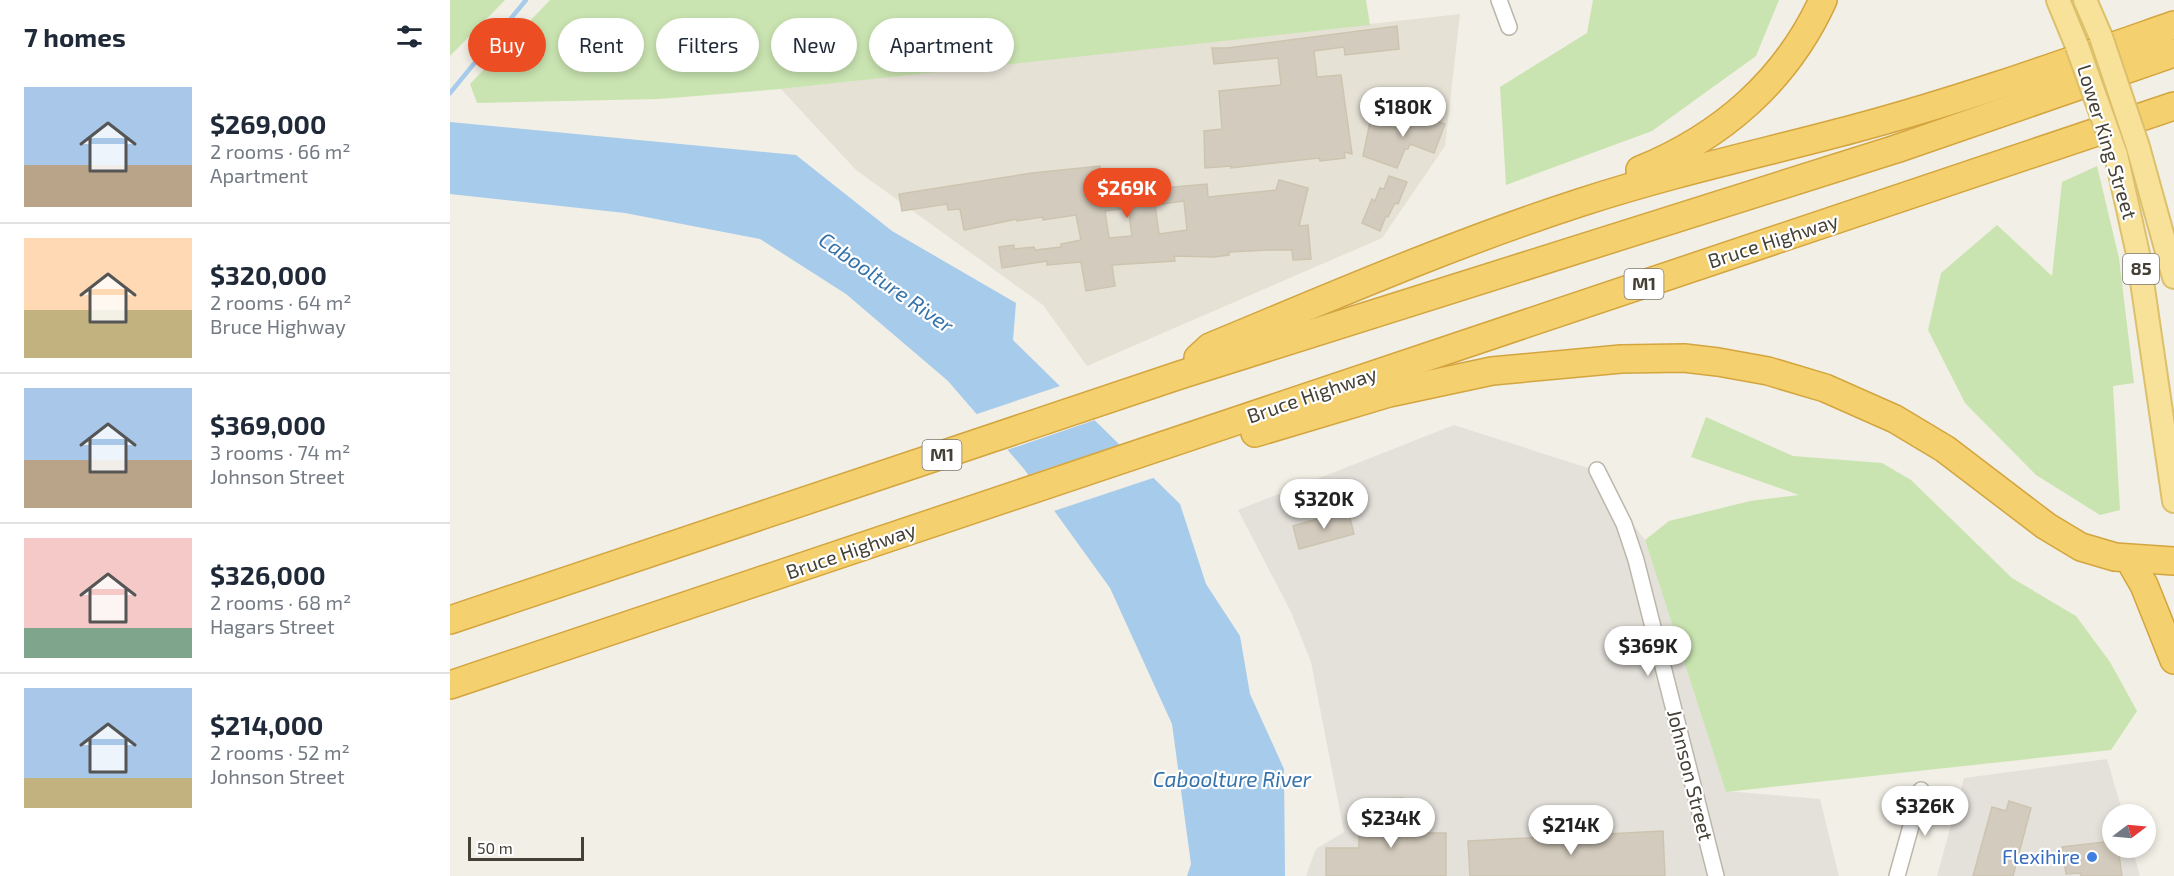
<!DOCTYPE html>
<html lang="en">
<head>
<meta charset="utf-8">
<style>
  body { margin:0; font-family:"Exo 2",sans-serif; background:#f6f6f7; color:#1f2937; height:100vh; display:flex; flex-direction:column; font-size:22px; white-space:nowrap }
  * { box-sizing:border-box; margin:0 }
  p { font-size:20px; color:#747a83 }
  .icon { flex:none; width:33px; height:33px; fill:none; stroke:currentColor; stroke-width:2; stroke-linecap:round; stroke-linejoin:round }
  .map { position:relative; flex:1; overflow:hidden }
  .details { display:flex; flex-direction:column; background:#fff; width:450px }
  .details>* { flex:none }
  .guide { position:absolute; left:18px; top:18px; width:570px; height:54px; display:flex; gap:12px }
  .needle { width:39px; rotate:74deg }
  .fabs { position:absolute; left:1652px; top:804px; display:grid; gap:12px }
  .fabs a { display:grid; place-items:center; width:54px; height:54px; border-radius:50%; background:#fff; box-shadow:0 3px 9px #0003; font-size:30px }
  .scale { position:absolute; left:18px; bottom:15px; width:116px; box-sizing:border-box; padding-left:6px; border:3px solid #444036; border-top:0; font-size:16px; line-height:21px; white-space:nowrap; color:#444036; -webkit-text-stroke:4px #fff; paint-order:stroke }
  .price { position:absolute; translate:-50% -51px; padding:0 14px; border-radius:21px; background:#fff; color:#222; font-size:20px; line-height:39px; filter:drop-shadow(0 2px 3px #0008) }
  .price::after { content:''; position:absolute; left:50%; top:36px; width:18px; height:14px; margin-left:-9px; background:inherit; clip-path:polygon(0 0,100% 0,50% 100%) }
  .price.current { background:#ec4d23; color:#fff }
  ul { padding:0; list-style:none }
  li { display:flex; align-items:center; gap:18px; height:150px; padding:0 24px }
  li+li { border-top:2px solid #e0e1e3 }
  li span { display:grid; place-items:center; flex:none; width:168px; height:120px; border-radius:0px; color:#555 }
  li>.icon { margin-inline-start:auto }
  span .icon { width:72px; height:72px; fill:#fffc; stroke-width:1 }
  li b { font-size:26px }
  h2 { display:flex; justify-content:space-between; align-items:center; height:72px; padding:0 24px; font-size:26px }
  .chip { padding:0 21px; border-radius:27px; background:#fff; box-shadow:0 3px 9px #0003; font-size:21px; line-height:54px }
  .chip.current { background:#ec4d23; color:#fff }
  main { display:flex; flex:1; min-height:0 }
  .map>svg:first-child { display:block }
  .residential { fill:#e6e1d5 }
  .industrial { fill:#e4e1db }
  .green { fill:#cae4b1 }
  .water { fill:#a6cbeb }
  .pier { fill:#f2efe6 }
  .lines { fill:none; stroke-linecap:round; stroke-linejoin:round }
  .stream { stroke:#a6cbeb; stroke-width:4.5 }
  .building { fill:#d3cbbd; stroke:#cdc4b0; stroke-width:1.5; fill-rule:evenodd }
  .minor-casing { stroke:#bdb7aa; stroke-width:18 }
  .primary-casing { stroke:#dcc06b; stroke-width:26 }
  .motorway-casing { stroke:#d3a53f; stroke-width:30 }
  .minor { stroke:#fff; stroke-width:15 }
  .primary { stroke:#f8e29a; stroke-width:22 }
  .motorway { stroke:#f5d06f; stroke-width:27 }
  .primary-bridge-casing { stroke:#dcc06b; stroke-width:26; stroke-linecap:butt }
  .primary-bridge { stroke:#f8e29a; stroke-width:22 }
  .shop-dot { fill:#3f7fe0; stroke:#fff; stroke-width:2 }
  .labels { text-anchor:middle; stroke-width:4.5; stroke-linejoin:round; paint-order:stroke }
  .shield { fill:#fff; stroke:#7c7972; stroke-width:1.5 }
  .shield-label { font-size:18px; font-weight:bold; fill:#444036 }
  .street-label { font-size:20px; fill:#444036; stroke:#fff }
  .shop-label { font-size:20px; fill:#366cbe; stroke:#fff; text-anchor:end }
  .water-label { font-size:21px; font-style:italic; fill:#3672aa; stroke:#fff }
</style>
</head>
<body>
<main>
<section class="details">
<h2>7 homes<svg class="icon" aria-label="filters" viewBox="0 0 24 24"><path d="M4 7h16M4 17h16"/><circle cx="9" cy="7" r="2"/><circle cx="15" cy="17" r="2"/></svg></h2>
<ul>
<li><span style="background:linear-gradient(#a9c7e8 65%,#b9a48a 0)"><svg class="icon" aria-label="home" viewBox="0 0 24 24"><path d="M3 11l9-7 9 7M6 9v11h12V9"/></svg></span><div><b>$269,000</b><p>2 rooms · 66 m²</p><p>Apartment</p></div></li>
<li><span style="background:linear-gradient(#ffd9b3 60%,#c2b280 0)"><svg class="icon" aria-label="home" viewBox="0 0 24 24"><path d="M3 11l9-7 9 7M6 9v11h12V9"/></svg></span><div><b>$320,000</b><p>2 rooms · 64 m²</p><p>Bruce Highway</p></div></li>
<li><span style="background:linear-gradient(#a9c7e8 60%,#b9a48a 0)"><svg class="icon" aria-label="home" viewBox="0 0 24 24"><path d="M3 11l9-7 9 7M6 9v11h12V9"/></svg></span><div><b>$369,000</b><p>3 rooms · 74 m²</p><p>Johnson Street</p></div></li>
<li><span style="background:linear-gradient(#f6c9c9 75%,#7fa58c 0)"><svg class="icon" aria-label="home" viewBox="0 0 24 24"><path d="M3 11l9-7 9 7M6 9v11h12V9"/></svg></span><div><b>$326,000</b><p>2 rooms · 68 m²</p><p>Hagars Street</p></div></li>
<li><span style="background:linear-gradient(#a9c7e8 75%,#c2b280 0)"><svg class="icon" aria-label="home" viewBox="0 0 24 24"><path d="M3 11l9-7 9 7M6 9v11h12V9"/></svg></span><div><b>$214,000</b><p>2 rooms · 52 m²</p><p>Johnson Street</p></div></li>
</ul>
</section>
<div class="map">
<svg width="1724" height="876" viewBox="0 0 1724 876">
  <rect width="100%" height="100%" fill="#f2efe6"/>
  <polygon class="residential" points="1010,14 995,146 932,238 637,366 593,305 406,170 331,89"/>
  <g class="industrial">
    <polygon points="1004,425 1138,468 1195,540 1276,791 1370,799 1389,876 856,876 866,849 894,832 861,662 841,612 788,510"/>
    <polygon points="1657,759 1673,814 1662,814 1662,848 1682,848 1690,876 1487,876 1514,778"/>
  </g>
  <g class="green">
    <polygon points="0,0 55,0 0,56"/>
    <polygon points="100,0 916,0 920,25 331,89 209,99 27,103 20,84"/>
    <polygon points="1143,0 1329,0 1306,56 1202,131 1056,185 1050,87 1137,33"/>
    <polygon points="1647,166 1669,258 1684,383 1663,386 1670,510 1650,515 1586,475 1515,403 1478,330 1491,273 1547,225 1602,276 1612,182"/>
    <polygon points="1256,417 1343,456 1432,463 1461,480 1562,578 1626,616 1660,662 1687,711 1661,750 1276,792 1195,540 1219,521 1300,501 1349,495 1241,457"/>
  </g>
  <polygon class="water" points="0,122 346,155 442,231 566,303 563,340 730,504 756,584 790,636 800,694 834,769 835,876 737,876 741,864 722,724 660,588 574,469 498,381 396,294 310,239 175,213 0,194"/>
  <g class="pier">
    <polygon points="613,385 648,419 554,451 524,415"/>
    <polygon points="672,444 706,477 601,512 575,476"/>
  </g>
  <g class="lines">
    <polyline class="stream" points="0,93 76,0"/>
  </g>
  <g class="building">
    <polygon points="947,26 949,49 895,55 894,47 864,51 867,77 891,75 902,154 894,152 895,158 870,161 869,158 781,168 781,166 755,168 754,131 772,129 769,91 831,85 828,58 764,64 762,48 777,48"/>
    <polygon points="976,108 992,114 989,122 995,124 984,153 960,144 958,149 955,149 947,168 913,156 920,122 945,128 950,115 970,123"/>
    <path d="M650 166 652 189 713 182V188L757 184 758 197 826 190 829 180 858 188 849 226 858 225 861 259 843 260 842 250H818L779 252V255L764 257 724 256 725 261 662 265 665 286 636 291 631 262 597 265V261L552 268 549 247 564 245V249L584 247 585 250 611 247V244L631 240 626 215 593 220V217L567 221V219L514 230 510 209 498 210 497 204 452 211 449 194 582 173ZM734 201 737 230 709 234 705 205ZM678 208 682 236 659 238 655 211Z"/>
    <polygon points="939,176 957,182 948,204 945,203 938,217 936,216 930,231 912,223 922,199 925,201 930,188 934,189"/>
    <polygon points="898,510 904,534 849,549 843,526"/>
    <polygon points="953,798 955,833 996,833 996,876 876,876 876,848 909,848 909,833 927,833 926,799"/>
    <polygon points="1559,801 1581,808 1563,876 1523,876 1542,807 1556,811"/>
    <polygon points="1213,831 1215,876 1020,876 1018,841"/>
    <polygon points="1662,841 1662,848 1668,848 1672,876 1631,876 1630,873 1616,874 1612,847"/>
  </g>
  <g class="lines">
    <g class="minor-casing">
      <g id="minor">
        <polyline points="1049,0 1059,27"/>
        <polyline points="1147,470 1174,524 1186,560 1266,876"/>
        <polyline points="1447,876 1471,790"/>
      </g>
    </g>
    <g class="primary-casing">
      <g id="primary">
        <polyline points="1608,0 1627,46"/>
        <polyline points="1635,0 1651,37"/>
        <polyline points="1688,147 1724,277"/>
        <polyline points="1666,155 1688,254 1724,501"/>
      </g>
    </g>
    <g class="motorway-casing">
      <g id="motorway">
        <path d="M1190 170C1271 137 1336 81 1373 0"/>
        <path d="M748 358 760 347C883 296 1005 243 1132 202 1221 173 1313 153 1403 129 1512 100 1618 62 1724 25"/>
        <polyline points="805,433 939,393 1042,371 1171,359 1234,358 1268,362 1318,371 1375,388 1445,419 1495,449 1596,526 1631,547 1665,557 1724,561"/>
        <polyline points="1679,559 1694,585 1724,660"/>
        <polyline points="0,620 730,375 1446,149 1724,53"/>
        <polyline points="0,685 1724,106"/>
      </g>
    </g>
    <use href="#minor" class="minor"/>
    <use href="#primary" class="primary"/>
    <use href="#motorway" class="motorway"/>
    <g class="primary-bridge-casing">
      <g id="primary-bridge">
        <polyline points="1651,37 1688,147"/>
        <polyline points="1627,46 1666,155"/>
      </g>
    </g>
    <use href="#primary-bridge" class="primary-bridge"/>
  </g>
  <circle class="shop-dot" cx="1642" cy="857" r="6"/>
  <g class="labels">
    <g class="shield">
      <rect x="1673" y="254" width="36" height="30" rx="4.5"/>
      <rect x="1174.5" y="269" width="39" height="30" rx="4.5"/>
      <rect x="472.5" y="440" width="39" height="30" rx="4.5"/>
    </g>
    <g class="shield-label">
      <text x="1691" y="275">85</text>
      <text x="1194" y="290">M1</text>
      <text x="492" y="461">M1</text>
    </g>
    <g class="street-label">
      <text transform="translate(1657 142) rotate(73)" y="7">Lower King Street</text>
      <text transform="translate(1323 241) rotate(-18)" y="7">Bruce Highway</text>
      <text transform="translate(862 395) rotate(-19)" y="7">Bruce Highway</text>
      <text transform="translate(401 551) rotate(-19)" y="7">Bruce Highway</text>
      <text transform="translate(1240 775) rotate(76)" y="7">Johnson Street</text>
    </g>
    <g class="shop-label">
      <text x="1630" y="864">Flexihire</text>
    </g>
    <g class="water-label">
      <text transform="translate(436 283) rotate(35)" y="7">Caboolture River</text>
      <text x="782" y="787">Caboolture River</text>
    </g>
  </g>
</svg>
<div class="fabs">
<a><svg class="needle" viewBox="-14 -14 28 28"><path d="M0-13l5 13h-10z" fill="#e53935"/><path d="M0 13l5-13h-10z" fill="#747a83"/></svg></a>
</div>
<div class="scale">50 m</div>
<b class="price" style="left:953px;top:138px">$180K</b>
<b class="price current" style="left:677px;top:219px">$269K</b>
<b class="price" style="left:874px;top:530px">$320K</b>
<b class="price" style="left:1198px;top:677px">$369K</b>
<b class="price" style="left:1475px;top:837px">$326K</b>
<b class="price" style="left:941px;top:849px">$234K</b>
<b class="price" style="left:1121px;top:856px">$214K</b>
<div class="guide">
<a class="chip current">Buy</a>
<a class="chip">Rent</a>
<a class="chip">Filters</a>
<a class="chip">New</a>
<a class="chip">Apartment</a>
</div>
</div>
</main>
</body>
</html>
